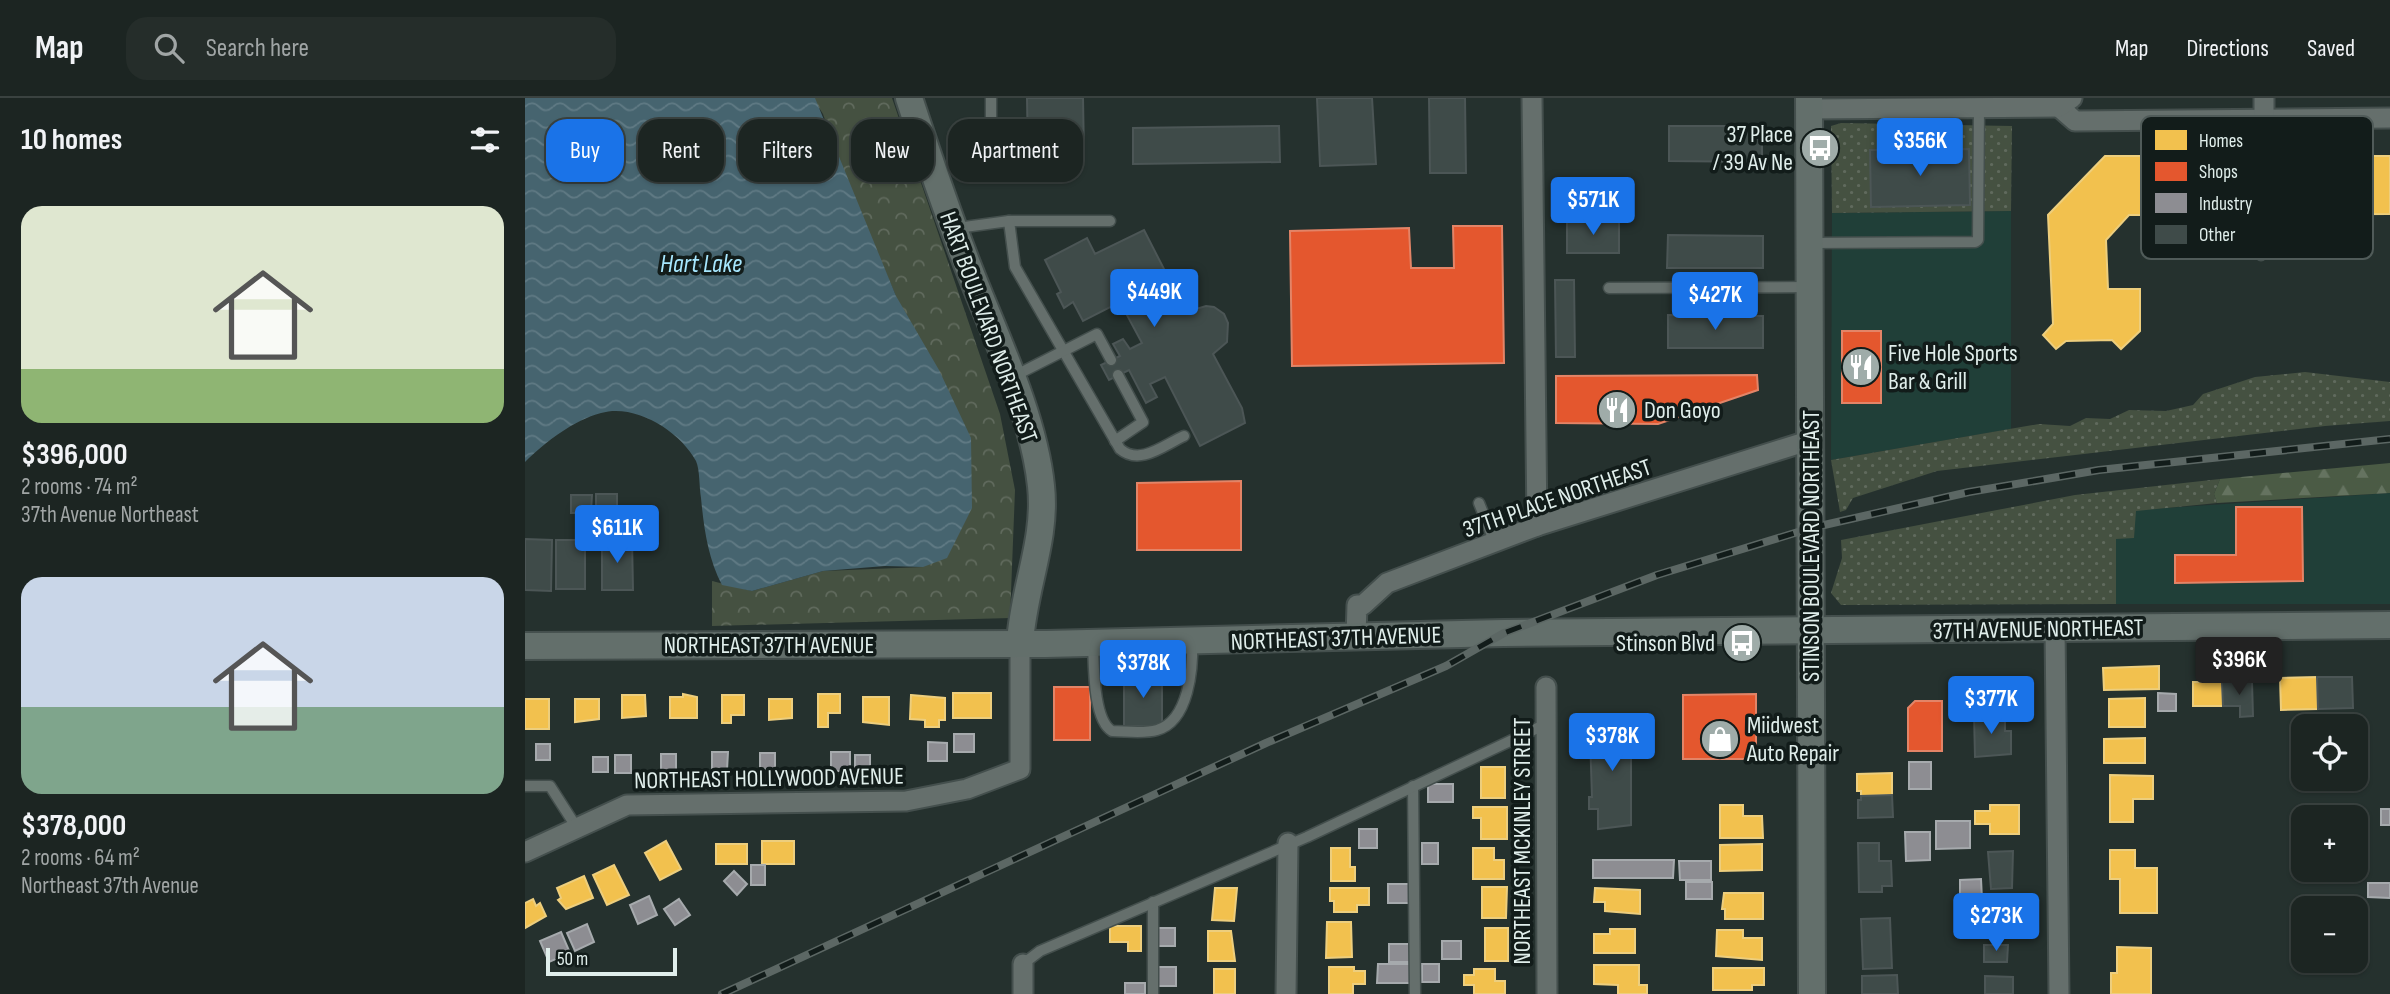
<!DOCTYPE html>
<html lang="en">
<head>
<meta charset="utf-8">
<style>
  body { margin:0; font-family:"Sofia Sans Condensed",sans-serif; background:#252d2a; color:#f1f3f6; height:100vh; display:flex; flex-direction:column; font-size:26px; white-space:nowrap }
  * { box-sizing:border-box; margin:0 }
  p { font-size:23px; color:#a0a5a5 }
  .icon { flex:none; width:38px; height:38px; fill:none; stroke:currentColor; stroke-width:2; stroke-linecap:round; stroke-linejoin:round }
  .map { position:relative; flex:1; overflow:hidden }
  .sheet { display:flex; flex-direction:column; background:#1c2522; width:525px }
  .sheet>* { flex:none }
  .guide { position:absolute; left:21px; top:21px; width:665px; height:63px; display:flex; gap:14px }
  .fabs { position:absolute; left:1766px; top:616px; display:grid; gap:14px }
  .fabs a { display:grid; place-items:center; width:77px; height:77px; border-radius:14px; background:#1c2522; box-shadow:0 2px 5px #0004,0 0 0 2px #3a4240; font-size:35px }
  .scale { position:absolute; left:21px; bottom:18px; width:131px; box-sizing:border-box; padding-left:7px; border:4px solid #e0eeeb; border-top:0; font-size:19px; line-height:24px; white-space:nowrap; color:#e0eeeb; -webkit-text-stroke:5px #121c1a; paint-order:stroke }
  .price { position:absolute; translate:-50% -60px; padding:0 16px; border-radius:7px; background:#1a73e8; color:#fff; font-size:23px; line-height:46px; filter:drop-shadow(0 2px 4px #0008) }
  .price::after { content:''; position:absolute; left:50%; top:42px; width:21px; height:16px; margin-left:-10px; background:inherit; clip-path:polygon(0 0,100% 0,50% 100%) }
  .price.selected { background:#222; color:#fff }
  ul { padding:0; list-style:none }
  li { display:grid; align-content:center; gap:14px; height:371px; padding:0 21px }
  li span { display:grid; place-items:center; height:217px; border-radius:21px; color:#555 }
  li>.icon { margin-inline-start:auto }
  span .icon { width:126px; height:126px; fill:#fffc; stroke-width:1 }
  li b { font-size:30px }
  h2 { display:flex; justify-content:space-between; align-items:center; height:84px; padding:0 21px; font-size:30px }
  .pill { padding:0 24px; border-radius:21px; background:#1c2522; box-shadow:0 2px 5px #0004,0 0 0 2px #3a4240; font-size:24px; line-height:63px }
  .pill.selected { background:#1a73e8; color:#fff }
  header { display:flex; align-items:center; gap:42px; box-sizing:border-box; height:98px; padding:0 35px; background:#1c2522; border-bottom:2px solid #3a4240 }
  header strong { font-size:33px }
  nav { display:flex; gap:38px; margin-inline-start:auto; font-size:24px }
  .search { width:490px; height:63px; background:#252d2a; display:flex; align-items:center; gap:18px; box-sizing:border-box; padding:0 24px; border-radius:21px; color:#a0a5a5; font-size:26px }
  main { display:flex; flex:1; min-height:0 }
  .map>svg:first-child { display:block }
  .built { fill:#203f38 }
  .grass { fill:url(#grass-dots) }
  .forest { fill:url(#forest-firs) }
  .park { fill:url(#park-crowns) }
  .water { fill:url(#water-waves) }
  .homes { fill:#f2c14e; stroke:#edce7d; stroke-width:2 }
  .shops { fill:#e4572e; stroke:#e38467; stroke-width:2 }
  .industry { fill:#8d8d92; stroke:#a6aaad; stroke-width:2 }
  .building { fill:#3f4b49; stroke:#4c5656; stroke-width:2 }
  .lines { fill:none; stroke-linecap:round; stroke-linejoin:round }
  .lane-casing { stroke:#444f4d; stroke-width:13 }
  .street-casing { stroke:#444f4d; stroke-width:23 }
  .secondary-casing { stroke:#444f4d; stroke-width:30 }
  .lane { stroke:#656f6c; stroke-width:10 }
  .street { stroke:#656f6c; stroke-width:19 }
  .secondary { stroke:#636f6b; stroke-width:26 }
  .rail-casing { stroke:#5c6764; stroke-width:8 }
  .rail { stroke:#121c1a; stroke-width:5; stroke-dasharray:16; stroke-linecap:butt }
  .labels { text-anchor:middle; stroke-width:7; stroke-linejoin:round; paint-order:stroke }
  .poi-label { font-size:24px; fill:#e0eeeb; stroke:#121c1a; text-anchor:start }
  .street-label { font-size:24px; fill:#e0eeeb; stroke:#121c1a }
  .water-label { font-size:26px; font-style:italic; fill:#a7e7fe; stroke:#121c1a }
  .key { fill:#121c1a; stroke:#505b59; stroke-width:2 }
  .key-label { font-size:19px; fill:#e0eeeb }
</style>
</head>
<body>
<header>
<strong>Map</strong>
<div class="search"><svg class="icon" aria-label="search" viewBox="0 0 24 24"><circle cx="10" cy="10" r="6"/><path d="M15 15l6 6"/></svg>Search here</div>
<nav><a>Map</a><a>Directions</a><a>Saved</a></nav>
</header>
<main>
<section class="sheet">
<h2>10 homes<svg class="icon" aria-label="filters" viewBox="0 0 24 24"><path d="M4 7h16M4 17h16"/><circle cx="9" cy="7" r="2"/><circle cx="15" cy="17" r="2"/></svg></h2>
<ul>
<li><span style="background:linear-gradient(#dfe7d0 75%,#8fb573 0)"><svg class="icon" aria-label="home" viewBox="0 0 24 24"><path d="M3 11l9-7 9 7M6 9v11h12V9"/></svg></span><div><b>$396,000</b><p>2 rooms · 74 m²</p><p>37th Avenue Northeast</p></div></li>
<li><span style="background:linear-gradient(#c9d6e8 60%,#7fa58c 0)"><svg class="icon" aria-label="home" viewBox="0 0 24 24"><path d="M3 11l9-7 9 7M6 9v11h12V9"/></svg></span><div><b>$378,000</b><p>2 rooms · 64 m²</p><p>Northeast 37th Avenue</p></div></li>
</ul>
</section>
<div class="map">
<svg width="1865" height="896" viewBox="0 0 1865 896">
  <defs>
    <pattern id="grass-dots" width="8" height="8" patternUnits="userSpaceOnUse" patternTransform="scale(1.75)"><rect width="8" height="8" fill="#455141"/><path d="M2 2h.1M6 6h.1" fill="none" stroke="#606a5d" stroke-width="1.8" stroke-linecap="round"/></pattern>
    <pattern id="forest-firs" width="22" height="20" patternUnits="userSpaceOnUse" patternTransform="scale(1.75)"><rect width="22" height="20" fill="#4b5b45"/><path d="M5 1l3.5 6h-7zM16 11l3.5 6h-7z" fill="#657360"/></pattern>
    <pattern id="park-crowns" width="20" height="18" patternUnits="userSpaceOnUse" patternTransform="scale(1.75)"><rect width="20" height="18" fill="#455141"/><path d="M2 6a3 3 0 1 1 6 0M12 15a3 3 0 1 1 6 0" fill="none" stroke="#606a5d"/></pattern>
    <pattern id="water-waves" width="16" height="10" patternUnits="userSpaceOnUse" patternTransform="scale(1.75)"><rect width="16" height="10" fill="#46646f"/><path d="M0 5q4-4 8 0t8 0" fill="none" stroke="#607a84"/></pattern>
  </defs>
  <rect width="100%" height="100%" fill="#25312e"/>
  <g class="built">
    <polygon points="1486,113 1486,331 1306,362 1307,115"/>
    <polygon points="1865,395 1865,506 1591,506 1591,441 1609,439 1610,412"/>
  </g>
  <g class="grass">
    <polygon points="1316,25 1487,28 1486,113 1307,115 1306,28"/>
    <polygon points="1780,274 1865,284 1865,323 1800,328 1412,373 1328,400 1321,412 1315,414 1306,362 1514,326 1545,328 1561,320 1585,321 1604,312 1641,313 1668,307 1678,296 1730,279"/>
    <polygon points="1695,381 1689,396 1692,405 1611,413 1609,440 1591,441 1591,506 1316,507 1306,495 1317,460 1316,442 1550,397"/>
  </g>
  <polygon class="forest" points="1865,365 1865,395 1692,405 1689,396 1695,381"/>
  <polygon class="park" points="288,0 367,0 475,316 490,392 485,520 187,528 187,483 227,493 298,473 398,469 371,198 325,92 298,16"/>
  <path class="water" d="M0 0H290L371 198 414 272 446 340 447 410 422 460 398 469 360 468 298 473 227 493 197 487C183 460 179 431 176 400 174 389 175 372 171 363 155 333 110 305 76 315 49 322 20 344 0 364Z"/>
  <g class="homes">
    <polygon points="1580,58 1865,58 1865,116 1604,117 1581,142 1583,191 1615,191 1615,233 1596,251 1587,242 1541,243 1531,251 1518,237 1528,226 1523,117"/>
    <polygon points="1634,568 1634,591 1579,592 1578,570"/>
    <polygon points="1792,579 1793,611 1756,612 1755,580"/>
    <polygon points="1454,580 1485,580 1486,602 1480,602 1480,616 1455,616"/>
    <polygon points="1668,584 1697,584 1698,608 1668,608"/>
    <rect x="428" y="595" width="38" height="25"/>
    <polygon points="158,596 172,599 172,620 145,620 145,599 158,599"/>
    <polygon points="293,596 315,596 315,615 303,615 303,629 293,629"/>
    <polygon points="97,597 120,597 121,618 97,620"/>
    <polygon points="197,597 219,597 219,617 206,617 206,625 197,625"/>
    <polygon points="386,597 420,600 420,622 414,622 414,629 400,629 400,622 385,621"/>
    <polygon points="338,599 364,599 364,627 338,624"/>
    <polygon points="1620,600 1620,629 1584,629 1584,601"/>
    <rect x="0" y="601" width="24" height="30"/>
    <polygon points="50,601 74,601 74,621 50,624"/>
    <polygon points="244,601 267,601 267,620 244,622"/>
    <polygon points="1620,640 1620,665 1579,665 1579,641"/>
    <rect x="956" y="669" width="24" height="31"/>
    <polygon points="1367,675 1367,697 1336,698 1336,693 1332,693 1332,676"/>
    <polygon points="1585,677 1628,678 1628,701 1608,701 1608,724 1585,724"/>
    <polygon points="1195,707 1218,707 1218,718 1237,718 1238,740 1195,740"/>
    <polygon points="1465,707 1494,707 1494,736 1465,736 1465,726 1450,726 1450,713 1465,713"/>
    <polygon points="948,709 982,709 982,741 956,741 956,720 948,720"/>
    <polygon points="141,743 156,771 135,782 120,755"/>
    <rect x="237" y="743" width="32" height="23"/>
    <rect x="191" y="746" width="31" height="20"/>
    <polygon points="1237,746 1237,772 1195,773 1195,747"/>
    <polygon points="806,750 825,750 825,769 830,769 830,783 806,783"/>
    <polygon points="948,750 969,750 969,762 979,762 979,781 948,781"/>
    <polygon points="1585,752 1610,752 1610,770 1632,770 1632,815 1595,815 1595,781 1585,781"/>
    <polygon points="89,767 104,797 82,807 68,777"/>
    <polygon points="59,778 68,800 41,811 33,802 36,800 32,790"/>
    <polygon points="957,789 982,789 981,820 957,820"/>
    <polygon points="690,790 712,790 709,823 687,822"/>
    <polygon points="805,790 844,790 844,807 832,807 832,814 809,814 809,803 805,803"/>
    <polygon points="1070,790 1115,792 1115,816 1080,813 1080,804 1069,804"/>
    <polygon points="1199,795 1238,795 1238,821 1200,821 1200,811 1197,811"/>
    <polygon points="8,801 11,808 15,805 21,818 0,830 0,805"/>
    <polygon points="802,824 826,824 827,859 801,860"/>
    <polygon points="585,828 616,828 616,853 603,853 603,844 585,844"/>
    <rect x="960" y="830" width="23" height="33"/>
    <polygon points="1085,831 1110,831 1110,855 1069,855 1069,836 1085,836"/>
    <polygon points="1192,832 1218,832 1218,840 1237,840 1237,862 1191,858"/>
    <polygon points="683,833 706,833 710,863 683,863"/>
    <polygon points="1592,849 1626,850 1626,896 1586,896 1586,875 1592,875"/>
    <polygon points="1069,867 1114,867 1114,887 1122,887 1122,896 1093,896 1093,887 1069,886"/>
    <polygon points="804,869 829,869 829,873 840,873 840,886 828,886 828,896 804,896"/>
    <polygon points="1188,870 1239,870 1239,887 1227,887 1227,892 1188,892"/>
    <rect x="689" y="871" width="21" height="25"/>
    <polygon points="949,871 970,871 970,883 980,883 980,896 949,896 949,887 939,887 939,877 949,877"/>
  </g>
  <g class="shops">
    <polygon points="928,128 977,128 979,265 767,268 765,133 884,130 886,170 929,170"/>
    <rect x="1317" y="233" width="39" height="72"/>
    <polygon points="1232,277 1233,292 1133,326 1031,325 1031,278"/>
    <polygon points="716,383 716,452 612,452 612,385"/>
    <polygon points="1711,409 1777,409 1778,483 1650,485 1650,457 1711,457"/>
    <rect x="529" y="589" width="36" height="53"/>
    <polygon points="1231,596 1231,661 1158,661 1158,597"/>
    <polygon points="1390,603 1417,603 1417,653 1383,653 1383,610"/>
  </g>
  <g class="industry">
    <polygon points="1633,595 1651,596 1651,613 1633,613"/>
    <rect x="429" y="636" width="20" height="18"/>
    <polygon points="403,644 422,645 422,663 403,663"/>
    <rect x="11" y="646" width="14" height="16"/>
    <polygon points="187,654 203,654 202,672 187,672"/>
    <rect x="306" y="654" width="19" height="19"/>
    <rect x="235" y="655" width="15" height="16"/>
    <rect x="136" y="656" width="15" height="19"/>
    <rect x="90" y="657" width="16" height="18"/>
    <rect x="330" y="657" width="15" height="16"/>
    <rect x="68" y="659" width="15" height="15"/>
    <rect x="1384" y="664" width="22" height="27"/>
    <rect x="903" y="686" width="25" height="18"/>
    <rect x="1856" y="711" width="9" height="16"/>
    <polygon points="1411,723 1445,723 1445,750 1411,751"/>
    <rect x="834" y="731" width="18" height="19"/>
    <polygon points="1380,734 1405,734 1405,762 1381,763"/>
    <rect x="897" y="745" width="16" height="21"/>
    <polygon points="1068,762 1149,762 1148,780 1068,780"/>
    <polygon points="1154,763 1186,763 1186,782 1155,782"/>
    <rect x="226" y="767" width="14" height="20"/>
    <polygon points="209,773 222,786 212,797 199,783"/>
    <polygon points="1456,781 1457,801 1435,802 1435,782"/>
    <rect x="1161" y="784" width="26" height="17"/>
    <polygon points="1843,785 1865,785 1865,800 1843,799"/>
    <rect x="863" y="786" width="21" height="19"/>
    <polygon points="124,798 132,817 113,826 105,807"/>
    <polygon points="154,801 165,817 150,827 139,811"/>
    <polygon points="1467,812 1484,813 1484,825 1467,825"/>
    <polygon points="62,826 69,844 50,853 42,835"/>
    <rect x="633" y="830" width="17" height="18"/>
    <polygon points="36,834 45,855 24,864 15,843"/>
    <rect x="917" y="843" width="19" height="18"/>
    <rect x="864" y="846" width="21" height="18"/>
    <polygon points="853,866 885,866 885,885 852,885"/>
    <rect x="897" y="866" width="17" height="18"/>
    <rect x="633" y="869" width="18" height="19"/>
    <rect x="600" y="885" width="20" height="11"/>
  </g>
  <g class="building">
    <polygon points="502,0 558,0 559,57 503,58"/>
    <polygon points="792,0 847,0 851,66 795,68"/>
    <polygon points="904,0 940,0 941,75 905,75"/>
    <polygon points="754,28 755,64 608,66 608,30"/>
    <polygon points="1144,28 1237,28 1237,64 1144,63"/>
    <polygon points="1444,51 1445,107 1346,109 1345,52"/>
    <polygon points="1042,122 1094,123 1094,155 1042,155"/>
    <polygon points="619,132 661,214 681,208 689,209 699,216 703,225 702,244 688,256 717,310 720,325 675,348 640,279 625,286 632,299 621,305 604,272 584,282 576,267 595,258 588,246 598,241 605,251 617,245 595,204 558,223 548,204 539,210 532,196 536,194 520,162 562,140 570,156"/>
    <polygon points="1143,137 1238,138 1238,170 1142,170"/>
    <polygon points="1030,182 1049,182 1050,259 1031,259"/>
    <polygon points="1143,217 1238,218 1238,250 1143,250"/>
    <rect x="71" y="396" width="21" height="20"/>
    <polygon points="46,397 67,397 66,415 46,415"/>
    <polygon points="0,441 27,442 26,493 0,492"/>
    <polygon points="77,441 107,441 108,492 77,492"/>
    <rect x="31" y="442" width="29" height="49"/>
    <rect x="599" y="577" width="38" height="51"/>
    <polygon points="1792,579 1827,579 1828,610 1793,611"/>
    <polygon points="1697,584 1727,584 1728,618 1715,619 1715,608 1698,608"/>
    <polygon points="1449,616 1480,616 1480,633 1486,633 1486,656 1450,659"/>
    <polygon points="1073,618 1106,622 1106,727 1073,731 1073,711 1064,711 1064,699 1067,699 1065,638 1073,638"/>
    <polygon points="1367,697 1368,719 1333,720 1333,702 1336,702 1336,698"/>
    <polygon points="1333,745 1354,745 1354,763 1366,763 1367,788 1357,788 1357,794 1334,794"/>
    <polygon points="1488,753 1487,790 1466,791 1463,754"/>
    <polygon points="1365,820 1367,870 1338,871 1336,821"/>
    <polygon points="1459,847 1483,847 1482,864 1459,864"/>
    <polygon points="1372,877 1373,896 1337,896 1337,878"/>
    <polygon points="1460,878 1488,879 1488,896 1460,896"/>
  </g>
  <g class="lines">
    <g class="lane-casing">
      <g id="lane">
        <polyline points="1739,22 1739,58"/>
        <polyline points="466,76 466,0"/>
        <polyline points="1736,117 1736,157"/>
        <polyline points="484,123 585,123"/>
        <path d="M432 130 484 123 490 169 595 351C615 368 639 347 659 338"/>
        <polyline points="1286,145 1450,144 1453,142 1454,9"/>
        <polyline points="1084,190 1285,189"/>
        <polyline points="489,278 572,236 586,262"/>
        <polyline points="590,343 618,324 593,277"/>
        <polyline points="954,405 970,445"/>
        <path d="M568 546C569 567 568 622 587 633 601 633 618 636 632 632 664 623 668 570 667 544"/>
        <polyline points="0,688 25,688 52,730"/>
        <polyline points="888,688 890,896"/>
        <polyline points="628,804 628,896"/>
        <polyline points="498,866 515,853 782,739 1021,626"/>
      </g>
    </g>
    <g class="street-casing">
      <g id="street">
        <polyline points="1007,0 1012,428"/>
        <polyline points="1534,9 1550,23 1865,20"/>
        <polyline points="1284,11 1534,9 1547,0"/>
        <polyline points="1739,22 1739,0"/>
        <polyline points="1530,530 1534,896"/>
        <polyline points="831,539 832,507 838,507 862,485 1012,428 1286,342"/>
        <polyline points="1021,589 1022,896"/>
        <polyline points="0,754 102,707 381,703 442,691 495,671 495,545"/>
        <polyline points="498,896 498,866"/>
        <polyline points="761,896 763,745"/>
      </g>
    </g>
    <g class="secondary-casing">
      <g id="secondary">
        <path d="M384 0C404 61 424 121 448 181 473 244 509 320 516 388 522 442 498 491 495 545"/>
        <polyline points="1284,0 1287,896"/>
        <polyline points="0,548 521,546 979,535 1865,527"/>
      </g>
    </g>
    <use href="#lane" class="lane"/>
    <use href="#street" class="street"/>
    <use href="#secondary" class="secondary"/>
    <g class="rail-casing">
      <polyline id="rail" points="197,896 741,645 921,568 979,535 1132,477 1286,430 1444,394 1574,372 1865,341"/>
    </g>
    <use href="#rail" class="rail"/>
  </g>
  <defs>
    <g id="bus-disc" transform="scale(2.0125)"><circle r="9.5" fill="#9faca9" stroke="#121c1a"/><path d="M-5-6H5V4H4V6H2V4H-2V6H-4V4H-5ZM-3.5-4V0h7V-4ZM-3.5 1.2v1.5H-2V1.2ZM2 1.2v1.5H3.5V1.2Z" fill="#fff"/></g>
    <g id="restaurant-disc" transform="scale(2.0125)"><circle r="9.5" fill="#9faca9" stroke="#121c1a"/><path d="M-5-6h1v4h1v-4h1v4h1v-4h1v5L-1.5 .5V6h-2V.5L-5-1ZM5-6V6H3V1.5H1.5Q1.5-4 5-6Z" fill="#fff"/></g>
    <g id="shop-disc" transform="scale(2.0125)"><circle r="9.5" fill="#9faca9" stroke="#121c1a"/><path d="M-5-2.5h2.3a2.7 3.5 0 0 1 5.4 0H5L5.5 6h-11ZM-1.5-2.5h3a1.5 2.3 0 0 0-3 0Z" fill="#fff"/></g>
  </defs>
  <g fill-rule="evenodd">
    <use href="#bus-disc" x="1295" y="50"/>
    <use href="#restaurant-disc" x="1336" y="269"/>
    <use href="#restaurant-disc" x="1092" y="312"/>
    <use href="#bus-disc" x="1217" y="545"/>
    <use href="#shop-disc" x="1195" y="641"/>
  </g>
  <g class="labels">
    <g class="poi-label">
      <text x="1268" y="44" text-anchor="end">37 Place<tspan x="1268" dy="28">/ 39 Av Ne</tspan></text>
      <text x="1363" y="263">Five Hole Sports<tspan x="1363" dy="28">Bar &amp; Grill</tspan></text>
      <text x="1119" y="320">Don Goyo</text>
      <text x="1190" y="553" text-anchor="end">Stinson Blvd</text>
      <text x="1222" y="635">Miidwest<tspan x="1222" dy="28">Auto Repair</tspan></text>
    </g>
    <g class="street-label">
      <text transform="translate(464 229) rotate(70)" y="8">HART BOULEVARD NORTHEAST</text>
      <text transform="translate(1032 400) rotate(-19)" y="8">37TH PLACE NORTHEAST</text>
      <text transform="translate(1286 448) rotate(-90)" y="8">STINSON BOULEVARD NORTHEAST</text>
      <text transform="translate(1513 531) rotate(-1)" y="8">37TH AVENUE NORTHEAST</text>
      <text transform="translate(811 540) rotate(-2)" y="8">NORTHEAST 37TH AVENUE</text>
      <text x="244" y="555">NORTHEAST 37TH AVENUE</text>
      <text transform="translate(244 680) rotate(-1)" y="8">NORTHEAST HOLLYWOOD AVENUE</text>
      <text transform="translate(997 743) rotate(-90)" y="8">NORTHEAST MCKINLEY STREET</text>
    </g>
    <g class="water-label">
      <text x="176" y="174">Hart Lake</text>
    </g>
  </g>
  <rect x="1616" y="18" width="232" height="143" rx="10" class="key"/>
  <rect x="1630" y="32" width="32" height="20" fill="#f2c14e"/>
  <rect x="1630" y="64" width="32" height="19" fill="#e4572e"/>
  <rect x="1630" y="95" width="32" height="20" fill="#8d8d92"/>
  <rect x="1630" y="127" width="32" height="19" fill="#3f4b49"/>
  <g class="key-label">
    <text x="1674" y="49">Homes</text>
    <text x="1674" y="80">Shops</text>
    <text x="1674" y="112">Industry</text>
    <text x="1674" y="143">Other</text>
  </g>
</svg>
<div class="fabs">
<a><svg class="icon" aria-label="locate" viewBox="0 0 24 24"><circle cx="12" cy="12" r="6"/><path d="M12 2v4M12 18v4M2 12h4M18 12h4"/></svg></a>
<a>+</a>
<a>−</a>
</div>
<div class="scale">50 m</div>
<b class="price" style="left:1395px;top:80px">$356K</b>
<b class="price" style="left:1068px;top:139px">$571K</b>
<b class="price" style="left:629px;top:231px">$449K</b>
<b class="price" style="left:1190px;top:234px">$427K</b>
<b class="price" style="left:92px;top:467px">$611K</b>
<b class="price selected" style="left:1714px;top:599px">$396K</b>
<b class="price" style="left:618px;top:602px">$378K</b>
<b class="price" style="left:1466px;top:638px">$377K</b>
<b class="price" style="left:1087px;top:675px">$378K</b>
<b class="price" style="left:1471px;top:855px">$273K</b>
<div class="guide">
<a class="pill selected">Buy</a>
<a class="pill">Rent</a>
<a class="pill">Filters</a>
<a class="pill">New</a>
<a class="pill">Apartment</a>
</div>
</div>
</main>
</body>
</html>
